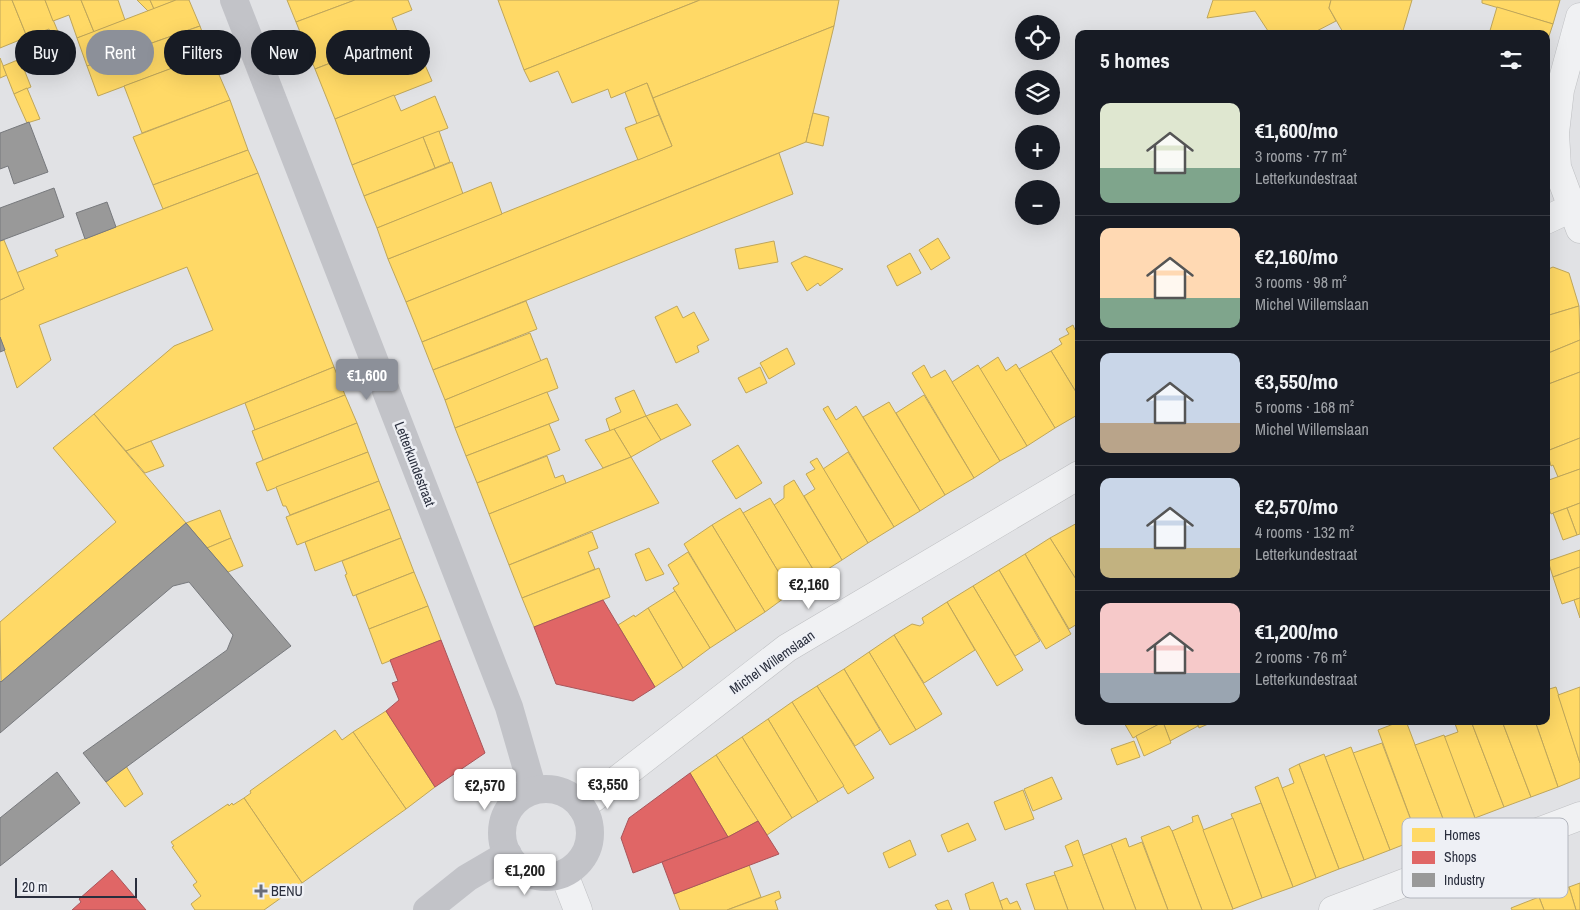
<!DOCTYPE html>
<html lang="en">
<head>
<meta charset="utf-8">
<style>
  body { margin:0; font-family:"Archivo Narrow",sans-serif; background:#242831; color:#f1f3f6; height:100vh; display:flex; flex-direction:column; font-size:19px; white-space:nowrap }
  * { box-sizing:border-box; margin:0 }
  p { font-size:16px; color:#9ea1a6 }
  .icon { flex:none; width:28px; height:28px; fill:none; stroke:currentColor; stroke-width:2; stroke-linecap:round; stroke-linejoin:round }
  .map { position:relative; flex:1; overflow:hidden }
  .side { position:absolute; left:1075px; top:30px; width:475px; height:695px; display:flex; flex-direction:column; background:#171b24; border-radius:10px; box-shadow:0 5px 20px #0002 }
  .side>* { flex:none }
  .top-card { position:absolute; left:15px; top:30px; width:475px; height:45px; display:flex; gap:10px }
  .tools { position:absolute; left:1015px; top:15px; display:grid; gap:10px }
  .tools a { display:grid; place-items:center; width:45px; height:45px; border-radius:50%; background:#171b24; box-shadow:0 5px 20px #0002; font-size:25px }
  .scale { position:absolute; left:15px; bottom:12px; width:122px; box-sizing:border-box; padding-left:5px; border:2px solid #292e3d; border-top:0; font-size:14px; line-height:18px; white-space:nowrap; color:#292e3d; -webkit-text-stroke:4px #eef0f5; paint-order:stroke }
  .price { position:absolute; translate:-50% -42px; padding:0 11px; border-radius:5px; background:#fff; color:#222; font-size:16px; line-height:32px; filter:drop-shadow(0 1px 2px #0008) }
  .price::after { content:''; position:absolute; left:50%; top:30px; width:15px; height:11px; margin-left:-8px; background:inherit; clip-path:polygon(0 0,100% 0,50% 100%) }
  .price.active { background:#8c9099; color:#fff }
  ul { padding:0; list-style:none }
  li { display:flex; align-items:center; gap:15px; height:125px; padding:0 25px }
  li+li { border-top:1px solid #363941 }
  li span { display:grid; place-items:center; flex:none; width:140px; height:100px; border-radius:10px; color:#555 }
  li>.icon { margin-inline-start:auto }
  span .icon { width:60px; height:60px; fill:#fffc; stroke-width:1 }
  li b { font-size:21px }
  h2 { display:flex; justify-content:space-between; align-items:center; height:60px; padding:0 25px; font-size:21px }
  .pill { padding:0 18px; border-radius:22px; background:#171b24; box-shadow:0 5px 20px #0002; font-size:18px; line-height:45px }
  .pill.active { background:#8c9099; color:#fff }
  .map>svg:first-child { display:block }
  .homes { fill:#ffd966; stroke:#bfa65a }
  .shops { fill:#e06666; stroke:#a9555a }
  .industry { fill:#999; stroke:#77797d }
  .lines { fill:none; stroke-linecap:round; stroke-linejoin:round }
  .street-casing { stroke:#bfc0c3; stroke-width:29 }
  .street { stroke:#f0f1f3; stroke-width:28 }
  .secondary { stroke:#c2c3c8; stroke-width:28 }
  .poi-dot { fill:#696d78; stroke:#eef0f5; stroke-width:2 }
  .labels { text-anchor:middle; stroke-width:5; stroke-linejoin:round; paint-order:stroke }
  .street-label { font-size:14px; fill:#292e3d; stroke:#eef0f5 }
  .poi-label { font-size:14px; fill:#292e3d; stroke:#eef0f5; text-anchor:start }
  .key { fill:#eef0f5; stroke:#b3b6be; stroke-width:1 }
  .key-label { font-size:14px; fill:#292e3d }
</style>
</head>
<body>
<div class="map">
<svg width="1580" height="910" viewBox="0 0 1580 910">
  <rect width="100%" height="100%" fill="#e1e2e5"/>
  <g class="homes">
    <polygon points="0,0 12,0 27,37 0,48"/>
    <polygon points="12,0 45,0 63,44 57,46 49,29 27,37"/>
    <polygon points="45,0 81,0 94,32 77,38 69,15 53,21"/>
    <polygon points="81,0 118,0 125,20 94,32"/>
    <polygon points="137,0 150,0 154,9 148,11"/>
    <polygon points="150,0 176,0 154,9"/>
    <polygon points="176,0 189,0 200,26 87,66 77,38"/>
    <polygon points="287,0 355,0 296,22"/>
    <polygon points="355,0 408,0 412,10 392,18 399,36 315,69 296,22"/>
    <polygon points="498,0 700,0 524,70"/>
    <polygon points="700,0 839,0 834,26 653,98 647,83 611,98 608,89 572,103 558,71 530,82 524,70"/>
    <polygon points="1213,0 1331,0 1329,8 1336,21 1311,34 1270,34 1255,11 1207,18"/>
    <polygon points="1331,0 1412,0 1402,34 1344,34 1329,8"/>
    <polygon points="1482,0 1560,0 1553,24 1482,3"/>
    <polygon points="1497,7 1553,24 1546,45 1546,34 1489,34"/>
    <polygon points="200,26 210,54 98,96 87,66"/>
    <polygon points="834,26 806,142 406,302 388,259 672,146 653,98"/>
    <polygon points="380,44 387,62 414,52 417,60 422,58 432,81 335,119 315,69"/>
    <polygon points="210,54 230,100 142,133 124,86"/>
    <polygon points="0,58 7,75 0,78"/>
    <polygon points="20,59 31,87 14,94 3,66"/>
    <polygon points="647,83 659,115 637,124 625,92"/>
    <polygon points="27,88 40,119 27,123 14,94"/>
    <polygon points="394,95 401,111 435,96 448,128 352,165 335,119"/>
    <polygon points="230,100 248,150 153,185 133,137"/>
    <polygon points="813,113 829,117 823,146 806,142"/>
    <polygon points="659,115 672,146 638,160 625,128"/>
    <polygon points="439,131 450,162 435,168 423,137"/>
    <polygon points="423,137 435,168 364,196 352,165"/>
    <polygon points="248,150 258,173 163,209 153,185"/>
    <polygon points="779,153 793,194 422,342 406,302"/>
    <polygon points="452,162 463,194 377,228 364,196"/>
    <polygon points="258,173 334,367 126,451 94,414 174,346 213,330 187,267 39,325 51,360 17,388 0,337 0,300 24,289 16,273 58,256 55,250"/>
    <polygon points="491,182 502,214 388,259 377,228"/>
    <polygon points="938,238 950,258 931,270 919,250"/>
    <polygon points="4,240 24,289 0,300 0,241"/>
    <polygon points="774,241 778,262 739,269 735,249"/>
    <polygon points="910,253 921,273 897,286 887,266"/>
    <polygon points="805,256 843,269 820,286 818,283 807,291 791,263"/>
    <polygon points="1553,267 1569,273 1579,306 1546,316 1546,270"/>
    <polygon points="526,301 537,329 433,370 422,342"/>
    <polygon points="677,306 683,318 694,312 709,340 697,346 699,352 676,363 655,317"/>
    <polygon points="1579,306 1580,340 1546,354 1546,316"/>
    <polygon points="1073,325 1075,330 1079,328 1079,397 1051,351 1062,344 1059,339 1069,334 1066,329"/>
    <polygon points="530,333 541,361 445,400 433,370"/>
    <polygon points="1580,340 1580,372 1546,385 1546,354"/>
    <polygon points="787,348 795,364 769,379 760,363"/>
    <polygon points="1051,351 1079,397 1079,414 1055,428 1019,369"/>
    <polygon points="998,357 1006,371 1016,364 1055,428 1027,446 980,369"/>
    <polygon points="547,358 558,388 455,428 445,400"/>
    <polygon points="924,365 931,378 945,370 1000,461 974,478 912,373"/>
    <polygon points="978,365 1027,446 1000,461 952,382"/>
    <polygon points="334,367 345,395 255,430 245,403"/>
    <polygon points="760,367 767,383 746,393 738,378"/>
    <polygon points="1580,372 1580,438 1547,451 1546,385"/>
    <polygon points="634,390 646,416 610,431 606,419 621,412 615,398"/>
    <polygon points="547,392 559,420 466,456 455,428"/>
    <polygon points="345,395 357,423 263,460 252,431"/>
    <polygon points="924,395 974,478 945,495 896,413"/>
    <polygon points="889,402 945,495 920,511 863,417"/>
    <polygon points="677,404 691,425 661,440 646,416"/>
    <polygon points="828,406 836,420 856,406 920,511 894,527 823,409"/>
    <polygon points="94,414 186,523 1,682 0,622 116,522 53,448"/>
    <polygon points="646,416 661,440 631,457 614,429"/>
    <polygon points="357,423 368,452 267,491 256,463"/>
    <polygon points="549,424 560,450 477,483 466,456"/>
    <polygon points="614,429 631,457 603,468 585,440"/>
    <polygon points="1580,438 1580,469 1558,477 1553,465 1551,466 1547,451"/>
    <polygon points="151,441 164,466 145,473 126,451"/>
    <polygon points="738,445 762,483 736,499 712,461"/>
    <polygon points="368,452 379,481 290,515 286,506 283,506 276,487"/>
    <polygon points="848,452 894,527 868,543 823,469"/>
    <polygon points="547,456 555,478 563,475 566,483 489,514 477,483"/>
    <polygon points="631,457 659,503 509,565 489,514"/>
    <polygon points="817,458 868,543 842,560 804,496 815,489 806,474 815,469 810,462"/>
    <polygon points="1580,469 1580,503 1551,514 1546,500 1546,481"/>
    <polygon points="794,480 842,560 817,576 774,505 784,498 784,486"/>
    <polygon points="379,481 390,509 297,545 286,517"/>
    <polygon points="770,498 817,576 791,593 743,513"/>
    <polygon points="1580,503 1580,534 1577,535 1567,508"/>
    <polygon points="740,508 791,593 765,612 712,525"/>
    <polygon points="1567,508 1577,535 1563,540 1553,513"/>
    <polygon points="390,509 401,538 315,571 305,542"/>
    <polygon points="220,510 231,538 207,548 186,523"/>
    <polygon points="1079,522 1079,584 1050,538"/>
    <polygon points="712,525 765,612 736,631 684,544"/>
    <polygon points="592,532 598,548 588,552 595,569 522,598 509,565"/>
    <polygon points="231,538 243,566 228,572 207,548"/>
    <polygon points="401,538 414,572 353,596 345,575 347,574 342,561"/>
    <polygon points="1050,538 1079,584 1079,603 1077,604 1079,606 1079,623 1069,629 1025,554"/>
    <polygon points="649,548 664,574 646,581 635,554"/>
    <polygon points="1580,550 1580,567 1553,577 1548,561"/>
    <polygon points="688,552 736,631 710,648 673,588 679,584 668,565"/>
    <polygon points="1025,554 1071,634 1046,649 999,570"/>
    <polygon points="1580,567 1580,598 1562,604 1553,577"/>
    <polygon points="599,568 610,597 534,627 522,598"/>
    <polygon points="999,570 1040,641 1015,656 973,586"/>
    <polygon points="414,572 428,606 369,629 356,595"/>
    <polygon points="973,586 1023,670 997,686 947,602"/>
    <polygon points="675,591 710,648 683,668 648,608"/>
    <polygon points="1580,598 1580,618 1574,600"/>
    <polygon points="947,602 975,650 924,683 894,635 912,624 920,626 924,623 922,618"/>
    <polygon points="428,606 441,640 382,664 369,629"/>
    <polygon points="648,608 683,668 655,687 618,625 634,615 635,617"/>
    <polygon points="894,635 942,714 916,730 869,652"/>
    <polygon points="869,652 916,730 890,745 844,669"/>
    <polygon points="844,669 880,730 855,746 817,686"/>
    <polygon points="817,686 874,778 848,794 792,702"/>
    <polygon points="1556,687 1580,763 1580,778 1558,787 1535,721 1546,721 1546,690"/>
    <polygon points="1580,687 1580,763 1558,695"/>
    <polygon points="792,702 844,786 818,802 768,719"/>
    <polygon points="386,711 435,787 406,809 353,732"/>
    <polygon points="768,719 818,802 792,818 742,737"/>
    <polygon points="1123,721 1165,721 1133,738"/>
    <polygon points="1165,721 1197,721 1198,726 1170,741 1163,722"/>
    <polygon points="1197,721 1215,721 1199,728"/>
    <polygon points="1401,721 1406,721 1447,829 1418,839 1378,730"/>
    <polygon points="1454,721 1471,721 1504,807 1475,818 1444,737 1458,732"/>
    <polygon points="1471,721 1502,721 1531,797 1504,807"/>
    <polygon points="1502,721 1535,721 1558,787 1531,797"/>
    <polygon points="1163,722 1171,743 1144,756 1136,736"/>
    <polygon points="335,730 342,740 353,732 406,809 302,883 244,798 251,793 250,791"/>
    <polygon points="1444,735 1475,818 1447,829 1415,745"/>
    <polygon points="742,737 792,818 767,835 716,755"/>
    <polygon points="1134,741 1140,757 1117,765 1111,749"/>
    <polygon points="1382,743 1418,839 1390,850 1353,753"/>
    <polygon points="1351,747 1390,850 1364,860 1325,757"/>
    <polygon points="1324,754 1364,860 1339,869 1299,764"/>
    <polygon points="716,755 758,821 728,837 690,773"/>
    <polygon points="1299,764 1339,869 1316,878 1282,788 1294,783 1289,769"/>
    <polygon points="126,766 143,794 125,807 106,782"/>
    <polygon points="1052,777 1062,799 1033,811 1024,789"/>
    <polygon points="1278,777 1316,878 1293,887 1255,787"/>
    <polygon points="1023,790 1034,819 1005,830 994,802"/>
    <polygon points="244,798 302,883 264,910 195,910 191,904 201,896 193,885 197,882 172,847 174,846 171,842 228,804 229,806 232,803 233,805"/>
    <polygon points="1261,803 1293,887 1262,898 1231,814"/>
    <polygon points="1198,815 1233,909 1231,910 1202,910 1172,831 1193,822 1192,817"/>
    <polygon points="1233,818 1262,898 1233,909 1203,830"/>
    <polygon points="968,823 976,840 948,852 941,835"/>
    <polygon points="1169,826 1172,831 1202,910 1168,910 1141,837"/>
    <polygon points="1126,838 1129,847 1142,842 1168,910 1136,910 1111,844"/>
    <polygon points="910,840 916,855 889,868 883,853"/>
    <polygon points="1078,840 1083,855 1104,910 1068,910 1055,875 1054,872 1073,866 1065,846"/>
    <polygon points="1111,844 1136,910 1104,910 1083,855"/>
    <polygon points="749,865 761,897 727,910 680,910 674,894"/>
    <polygon points="1055,875 1068,910 1035,910 1026,884"/>
    <polygon points="993,882 1003,910 970,910 965,894"/>
    <polygon points="1580,883 1580,910 1576,910 1569,887"/>
    <polygon points="1569,887 1576,910 1544,910 1539,897"/>
    <polygon points="779,891 781,898 775,901 778,910 727,910"/>
    <polygon points="1539,897 1544,910 1512,910 1511,908"/>
    <polygon points="1007,898 1010,904 1017,901 1021,910 1003,910 1000,901"/>
    <polygon points="948,900 952,910 938,910 935,905"/>
  </g>
  <g class="shops">
    <polygon points="603,600 655,687 633,701 556,684 534,627"/>
    <polygon points="441,640 485,753 435,787 386,711 399,700 392,683 398,681 390,660"/>
    <polygon points="690,773 728,837 633,873 621,838 629,818"/>
    <polygon points="758,821 779,854 674,894 662,862 728,837"/>
    <polygon points="112,870 146,910 72,910 81,902 79,899"/>
  </g>
  <g class="industry">
    <polygon points="29,122 48,172 14,184 8,166 0,169 0,133"/>
    <polygon points="54,188 64,217 0,241 0,208"/>
    <polygon points="107,202 116,227 85,239 76,213"/>
    <polygon points="0,337 5,350 0,352"/>
    <polygon points="186,523 291,646 106,782 83,753 227,650 233,635 189,582 173,586 0,733 0,681 1,682"/>
    <polygon points="57,772 80,803 0,866 0,818"/>
  </g>
  <g class="lines">
    <g class="street-casing">
      <g id="street">
        <polyline points="1580,17 1560,90 1555,133 1557,167 1580,229"/>
        <polyline points="1546,220 1580,204"/>
        <polyline points="582,807 787,648 1079,475"/>
        <polyline points="564,874 578,910"/>
        <polyline points="1333,910 1580,816"/>
      </g>
    </g>
    <use href="#street" class="street"/>
    <g class="secondary">
      <polyline points="234,0 509,707 533,790"/>
      <circle cx="546" cy="833" r="44"/>
      <polyline points="427,910 467,878 508,854"/>
    </g>
  </g>
  <path class="poi-dot" d="M258.5 883.5h5v5h5v5h-5v5h-5v-5h-5v-5h5z"/>
  <g class="labels">
    <g class="street-label">
      <text transform="translate(415 464) rotate(69)" y="5">Letterkundestraat</text>
      <text transform="translate(772 662) rotate(-35)" y="5">Michel Willemslaan</text>
    </g>
    <g class="poi-label">
      <text x="271" y="896">BENU</text>
    </g>
  </g>
  <rect x="1402" y="818" width="166" height="80" rx="8" class="key"/>
  <rect x="1412" y="828" width="23" height="14" fill="#ffd966"/>
  <rect x="1412" y="851" width="23" height="13" fill="#e06666"/>
  <rect x="1412" y="873" width="23" height="14" fill="#999"/>
  <g class="key-label">
    <text x="1444" y="840">Homes</text>
    <text x="1444" y="862">Shops</text>
    <text x="1444" y="885">Industry</text>
  </g>
</svg>
<div class="tools">
<a><svg class="icon" aria-label="locate" viewBox="0 0 24 24"><circle cx="12" cy="12" r="6"/><path d="M12 2v4M12 18v4M2 12h4M18 12h4"/></svg></a>
<a><svg class="icon" aria-label="layers" viewBox="0 0 24 24"><path d="M12 4l9 5-9 5-9-5zM3 14l9 5 9-5"/></svg></a>
<a>+</a>
<a>−</a>
</div>
<div class="scale">20 m</div>
<b class="price active" style="left:367px;top:401px">€1,600</b>
<b class="price" style="left:809px;top:610px">€2,160</b>
<b class="price" style="left:608px;top:810px">€3,550</b>
<b class="price" style="left:485px;top:811px">€2,570</b>
<b class="price" style="left:525px;top:896px">€1,200</b>
<div class="top-card">
<a class="pill">Buy</a>
<a class="pill active">Rent</a>
<a class="pill">Filters</a>
<a class="pill">New</a>
<a class="pill">Apartment</a>
</div>
<section class="side">
<h2>5 homes<svg class="icon" aria-label="filters" viewBox="0 0 24 24"><path d="M4 7h16M4 17h16"/><circle cx="9" cy="7" r="2"/><circle cx="15" cy="17" r="2"/></svg></h2>
<ul>
<li><span style="background:linear-gradient(#dfe7d0 65%,#7fa58c 0)"><svg class="icon" aria-label="home" viewBox="0 0 24 24"><path d="M3 11l9-7 9 7M6 9v11h12V9"/></svg></span><div><b>€1,600/mo</b><p>3 rooms · 77 m²</p><p>Letterkundestraat</p></div></li>
<li><span style="background:linear-gradient(#ffd9b3 70%,#7fa58c 0)"><svg class="icon" aria-label="home" viewBox="0 0 24 24"><path d="M3 11l9-7 9 7M6 9v11h12V9"/></svg></span><div><b>€2,160/mo</b><p>3 rooms · 98 m²</p><p>Michel Willemslaan</p></div></li>
<li><span style="background:linear-gradient(#c9d6e8 70%,#b9a48a 0)"><svg class="icon" aria-label="home" viewBox="0 0 24 24"><path d="M3 11l9-7 9 7M6 9v11h12V9"/></svg></span><div><b>€3,550/mo</b><p>5 rooms · 168 m²</p><p>Michel Willemslaan</p></div></li>
<li><span style="background:linear-gradient(#c9d6e8 70%,#c2b280 0)"><svg class="icon" aria-label="home" viewBox="0 0 24 24"><path d="M3 11l9-7 9 7M6 9v11h12V9"/></svg></span><div><b>€2,570/mo</b><p>4 rooms · 132 m²</p><p>Letterkundestraat</p></div></li>
<li><span style="background:linear-gradient(#f6c9c9 70%,#9aa5b1 0)"><svg class="icon" aria-label="home" viewBox="0 0 24 24"><path d="M3 11l9-7 9 7M6 9v11h12V9"/></svg></span><div><b>€1,200/mo</b><p>2 rooms · 76 m²</p><p>Letterkundestraat</p></div></li>
</ul>
</section>
</div>
</body>
</html>
